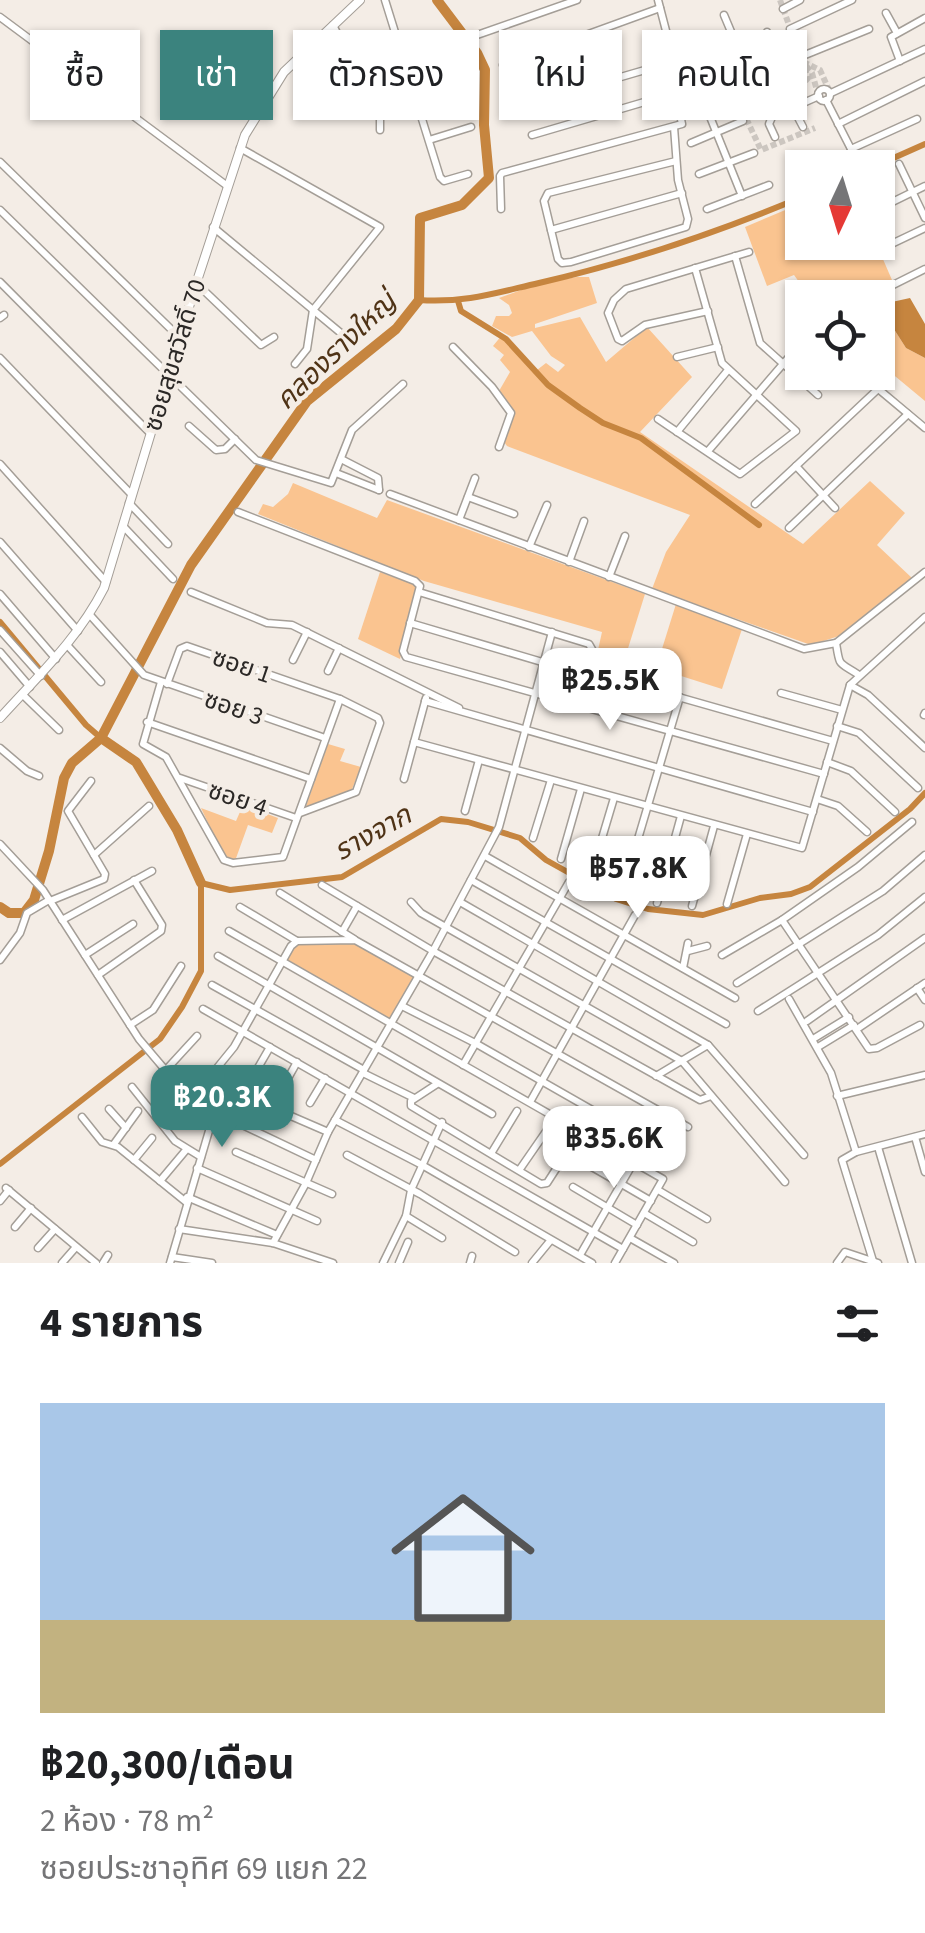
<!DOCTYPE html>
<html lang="th">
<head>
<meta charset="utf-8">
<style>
  body { margin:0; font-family:"Source Sans 3","Noto Sans Thai",sans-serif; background:#f2f2f2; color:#202124; height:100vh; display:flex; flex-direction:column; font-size:38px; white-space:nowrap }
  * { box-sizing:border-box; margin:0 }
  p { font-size:32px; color:#757577 }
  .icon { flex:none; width:55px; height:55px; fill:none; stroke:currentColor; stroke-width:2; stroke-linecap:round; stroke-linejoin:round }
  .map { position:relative; height:1263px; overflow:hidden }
  .drawer { display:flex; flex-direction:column; background:#fff; flex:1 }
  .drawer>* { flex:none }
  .guide { position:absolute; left:30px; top:30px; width:865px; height:90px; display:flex; gap:20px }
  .needle { width:65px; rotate:184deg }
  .fabs { position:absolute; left:785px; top:150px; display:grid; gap:20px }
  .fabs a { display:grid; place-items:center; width:110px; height:110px; border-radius:0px; background:#fff; box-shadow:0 2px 8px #0004; font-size:50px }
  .price { position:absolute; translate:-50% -85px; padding:0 22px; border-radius:20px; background:#fff; color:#222; font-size:32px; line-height:65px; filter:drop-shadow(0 2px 5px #0008) }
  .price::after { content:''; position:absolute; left:50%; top:60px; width:30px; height:22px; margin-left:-15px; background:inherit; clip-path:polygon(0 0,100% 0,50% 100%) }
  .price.current { background:#3b837e; color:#fff }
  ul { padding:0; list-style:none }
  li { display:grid; align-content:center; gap:20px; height:530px; padding:0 40px }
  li+li { border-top:2px solid #e0e0e0 }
  li span { display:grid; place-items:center; height:310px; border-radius:0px; color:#555 }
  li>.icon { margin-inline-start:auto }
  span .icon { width:180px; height:180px; fill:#fffc; stroke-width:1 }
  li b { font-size:42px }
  h2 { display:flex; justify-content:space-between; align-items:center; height:120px; padding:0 40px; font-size:42px }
  .pill { padding:0 35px; border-radius:0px; background:#fff; box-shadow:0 2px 8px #0004; font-size:35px; line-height:90px }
  .pill.current { background:#3b837e; color:#fff }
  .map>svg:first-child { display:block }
  .green { fill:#fac490 }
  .water { fill:#c6853f }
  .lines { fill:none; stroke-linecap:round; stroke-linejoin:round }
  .canal { stroke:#c6853f; stroke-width:6 }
  .river { stroke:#c6853f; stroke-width:10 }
  .minor-tunnel { stroke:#ccc6c0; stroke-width:6; stroke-dasharray:6 3; stroke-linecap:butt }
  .minor-casing { stroke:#a49e97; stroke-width:9 }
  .tertiary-casing { stroke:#a49e97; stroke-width:10 }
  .minor { stroke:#fff; stroke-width:6 }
  .tertiary { stroke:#fff; stroke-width:8 }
  .labels { text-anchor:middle; stroke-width:9; stroke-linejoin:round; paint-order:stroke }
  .street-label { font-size:25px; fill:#2b2826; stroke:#f4ede6 }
  .water-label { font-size:28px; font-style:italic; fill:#4f3316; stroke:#f4ede6 }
</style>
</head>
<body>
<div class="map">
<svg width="925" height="1263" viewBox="0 0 925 1263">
  <rect width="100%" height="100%" fill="#f4ede6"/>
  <g class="green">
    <polygon points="802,203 802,242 876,243 892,280 852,297 810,297 794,275 767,286 745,227"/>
    <polygon points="577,277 589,277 597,303 535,324 535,328 580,317 606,362 647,327 692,377 640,432 803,544 870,481 905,513 877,545 912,578 839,636 811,645 652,589 666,552 690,515 507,446 504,442 512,413 499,391 510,372 500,360 504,355 493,346 502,335 537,370 546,363 558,372 565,365 551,356 532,331 512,337 492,326 496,316 509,316 512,313 509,305 499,298 538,284"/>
    <polygon points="878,324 892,326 906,348 925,358 925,401 878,362"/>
    <polygon points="293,483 377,518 387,500 645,594 625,658 598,650 602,632 424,581 258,514 263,504 273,507 288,494"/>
    <polygon points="380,572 415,585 418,589 400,659 358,639"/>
    <polygon points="676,604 742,629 722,689 656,668"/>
    <polygon points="328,744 345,749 340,761 361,767 350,794 305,809"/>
    <polygon points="243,805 278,818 272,833 248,825 235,861 225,859 201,808 236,821"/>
    <polygon points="355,940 419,976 391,1025 283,963 297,941"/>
  </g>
  <polygon class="water" points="910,298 925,324 925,358 906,348 892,326 878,324 878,305"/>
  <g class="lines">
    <g class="canal">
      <polyline points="871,168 925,144"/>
      <path d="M419 300C465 303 495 293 539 283 630 262 716 233 802 197"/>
      <polyline points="458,301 461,311 506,339 548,385 580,408 603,423 641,438 759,525"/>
      <polyline points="0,622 86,725 101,738"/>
      <polyline points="0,1164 160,1039 182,1007 201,971 201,883 230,890 342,877 441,819 468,822 520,838 546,860 616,899 648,909 703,915 760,898 791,894 810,887 910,809 925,793"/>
    </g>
    <g class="river">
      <polyline points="101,738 136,762 177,830 201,883"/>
      <polyline points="0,907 9,913 24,913 34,900 49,851 64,778 72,763 101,738 191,565 307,401 396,329 419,300 420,218 462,205 489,178 484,125 485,70 477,53 437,0"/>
    </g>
    <g class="minor-tunnel">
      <polyline points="780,0 808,78 803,84 746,111 745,116 761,150 815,128"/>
      <polyline points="803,62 820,70 829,90"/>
      <polyline points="806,66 812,73 818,94"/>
    </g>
    <g class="minor-casing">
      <g id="minor">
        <polyline points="385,0 440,177 444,181 468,174"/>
        <polyline points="783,9 800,0"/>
        <polyline points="886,13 897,33"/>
        <polyline points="724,15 758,96"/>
        <polyline points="0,17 226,185"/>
        <polyline points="333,25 380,118 380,130"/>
        <polyline points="790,29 852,0"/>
        <polyline points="767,32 788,84"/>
        <polyline points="477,35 577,0"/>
        <polyline points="800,57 869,29"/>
        <polyline points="900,61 891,37 925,18"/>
        <polyline points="503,65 660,8"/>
        <polyline points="696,82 742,196"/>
        <circle cx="824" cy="95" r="6"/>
        <polyline points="831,93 925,49"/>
        <polyline points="545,99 669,63"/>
        <polyline points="826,100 851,149 917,119"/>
        <polyline points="792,106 803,127"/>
        <polyline points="684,111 733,91"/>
        <polyline points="838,124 925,81"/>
        <polyline points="674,127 678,180 688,219 686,227 571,262 562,263 558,259 544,201 548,193 676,161"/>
        <polyline points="532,135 675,93 775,52"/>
        <polyline points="775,137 769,124 772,117 819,96"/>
        <polyline points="429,140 471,127"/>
        <polyline points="691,143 743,121"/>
        <polyline points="240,148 380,227 313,310 307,349 295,364"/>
        <polyline points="851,149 857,160"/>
        <polyline points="0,162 179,337"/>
        <polyline points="899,164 925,218"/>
        <polyline points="699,174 754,153"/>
        <polyline points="501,209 500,176 502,173 682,124 669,63 670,46 658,0"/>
        <polyline points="707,209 769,185"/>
        <polyline points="878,209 925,186"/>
        <polyline points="0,210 256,460 331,483 352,430 403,384"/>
        <polyline points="213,227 342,334"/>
        <polyline points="551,230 682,193"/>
        <polyline points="883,248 925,228"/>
        <polyline points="735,256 760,343 818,395"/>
        <polyline points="0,282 150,433"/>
        <polyline points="196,283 261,345 274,337"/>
        <polyline points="793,290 803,298"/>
        <polyline points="867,298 925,269"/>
        <polyline points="708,311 645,325 622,341 618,339 608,313 614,300 626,289 749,252"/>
        <polyline points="0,318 4,315"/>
        <polyline points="453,347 492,387 511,413 499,447"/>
        <polyline points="677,357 718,347"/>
        <polyline points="0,358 132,495"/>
        <polyline points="858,372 925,428"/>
        <polyline points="658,419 740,474 796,431 722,363 695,268"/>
        <polyline points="189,426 216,450 225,449 235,439"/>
        <polyline points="677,432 728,370"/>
        <polyline points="708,451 802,342"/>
        <polyline points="341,459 378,478 379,490"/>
        <polyline points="0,464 106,582"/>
        <polyline points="336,473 379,490"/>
        <polyline points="390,494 804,649 836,643 925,572"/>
        <polyline points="468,497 514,514"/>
        <polyline points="129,503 168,544"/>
        <polyline points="755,504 796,466"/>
        <polyline points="835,508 796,466 878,389"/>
        <polyline points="238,512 415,581 420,586 403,651 406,657 824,774"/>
        <polyline points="459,520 475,478"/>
        <polyline points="123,526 173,579"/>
        <polyline points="789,528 908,414"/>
        <polyline points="0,542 78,631"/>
        <polyline points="529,547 547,505"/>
        <polyline points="569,562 584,521"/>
        <polyline points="609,577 625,536"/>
        <polyline points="191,592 267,623 292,625 459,708"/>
        <polyline points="419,592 589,644 593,651 577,705"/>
        <polyline points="0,594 56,659"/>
        <polyline points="90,615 144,675 325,738"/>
        <polyline points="410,623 586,675"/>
        <polyline points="0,630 41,676"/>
        <path d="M836 643C840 668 838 661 859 675"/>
        <polyline points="67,645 101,682"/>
        <polyline points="0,652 30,687"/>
        <polyline points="293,660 307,632"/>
        <polyline points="328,671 339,648"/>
        <polyline points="587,671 833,741"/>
        <polyline points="161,682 143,744 166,757 224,860 233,863 283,857 340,699"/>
        <polyline points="167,684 180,649 187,646 340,699 378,718 380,723 356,792 300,813"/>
        <polyline points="850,685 868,695 925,748"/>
        <polyline points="781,693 842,710"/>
        <polyline points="22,694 59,730"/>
        <polyline points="425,701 813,812"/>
        <polyline points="924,715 925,713"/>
        <polyline points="147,722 311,779"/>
        <polyline points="837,726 859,733 918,788"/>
        <polyline points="414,742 802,848 850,685 925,617"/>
        <polyline points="0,748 27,771 39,776"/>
        <polyline points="827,762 851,771 895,812"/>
        <polyline points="180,778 296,818"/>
        <polyline points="404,779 426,698"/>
        <polyline points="817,799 838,806 867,832"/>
        <polyline points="465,811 479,760"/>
        <polyline points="533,838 551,780"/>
        <polyline points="0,844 43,890 139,1039 211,1124 170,1263"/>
        <polyline points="94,855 149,806"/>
        <polyline points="485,856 735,998"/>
        <polyline points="561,859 581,789"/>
        <polyline points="591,875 614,798"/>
        <polyline points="471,880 726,1024"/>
        <polyline points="322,885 433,951 700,1100 711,1096"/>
        <polyline points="280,893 354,939"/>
        <polyline points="622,893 680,697"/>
        <polyline points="50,901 104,879 105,874 68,811 91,781"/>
        <polyline points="411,902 421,913 682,1061 785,1182"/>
        <polyline points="460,902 708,1045"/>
        <polyline points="657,903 681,816"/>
        <polyline points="727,904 747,834"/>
        <polyline points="692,906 714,826"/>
        <polyline points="240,907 297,941"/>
        <polyline points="62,920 152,871"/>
        <polyline points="782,920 858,867 912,822"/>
        <polyline points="229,931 663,1179 615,1263"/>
        <polyline points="342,932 357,906"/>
        <polyline points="688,951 707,946"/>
        <polyline points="85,955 133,924"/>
        <polyline points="722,955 782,920 869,1049 877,1048 920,1025"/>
        <polyline points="218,956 492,1114"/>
        <polyline points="0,960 20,933 27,913 49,900"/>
        <polyline points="683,968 688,943"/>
        <polyline points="98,975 161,931 162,925 134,880"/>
        <polyline points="737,983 883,891 925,855"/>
        <polyline points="212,985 364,1070"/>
        <polyline points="917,988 925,1000"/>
        <polyline points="789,999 831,1073 856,1152"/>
        <polyline points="402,1006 475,1043 671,1155"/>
        <polyline points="203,1009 623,1249"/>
        <polyline points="758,1011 878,935 925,897"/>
        <polyline points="807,1021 925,938"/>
        <polyline points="130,1025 153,1010 181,966"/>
        <polyline points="857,1029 925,983"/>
        <polyline points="813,1039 849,1017"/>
        <polyline points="818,1047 854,1025"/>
        <polyline points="463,1065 569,882"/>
        <polyline points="164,1072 197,1036"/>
        <polyline points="255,1073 270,1047"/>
        <polyline points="363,1073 414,1098"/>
        <polyline points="656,1076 708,1045 804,1155"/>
        <polyline points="437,1084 411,1101 411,1106 541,1184 547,1183 574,1141"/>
        <polyline points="132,1087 175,1141 201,1157"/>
        <polyline points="282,1089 297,1062"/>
        <polyline points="837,1096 925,1075"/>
        <polyline points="191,1100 234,1047 291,946 297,941 355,940 688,1127"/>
        <polyline points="254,1100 328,1132"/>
        <polyline points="530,1102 635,915"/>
        <polyline points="310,1103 325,1078"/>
        <polyline points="109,1109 126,1128"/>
        <polyline points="82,1117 102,1142 118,1147 186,1202"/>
        <polyline points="335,1120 422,1165 592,1263"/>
        <polyline points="236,1122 316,1160"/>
        <polyline points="915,1137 925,1172"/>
        <polyline points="114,1144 138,1111"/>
        <polyline points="878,1147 912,1263"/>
        <polyline points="236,1152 332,1194"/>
        <polyline points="492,1152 517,1111"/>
        <polyline points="347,1155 420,1194 515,1252"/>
        <polyline points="134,1160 152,1138"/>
        <polyline points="585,1163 651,1201"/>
        <polyline points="197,1168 317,1221"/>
        <polyline points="520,1169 547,1130"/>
        <polyline points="160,1181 186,1150"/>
        <polyline points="573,1187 637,1225"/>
        <polyline points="6,1188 96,1263"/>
        <polyline points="658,1190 707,1219"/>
        <polyline points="187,1197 277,1235"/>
        <polyline points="0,1201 9,1190"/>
        <polyline points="644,1213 693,1242"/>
        <polyline points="406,1216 442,1238"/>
        <polyline points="15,1227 31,1208"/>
        <polyline points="179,1229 273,1243 333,1263"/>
        <polyline points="630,1238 674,1263"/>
        <polyline points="273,1243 306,1183 328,1132 433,951 499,827 552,632"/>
        <polyline points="38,1248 55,1229"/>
        <polyline points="580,1255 661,1115"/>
        <polyline points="172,1257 212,1263"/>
        <polyline points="873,1261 842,1160 856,1152 925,1134"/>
        <polyline points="62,1263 76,1247"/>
        <polyline points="103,1263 108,1255"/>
        <polyline points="383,1263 406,1216 411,1190 442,1122"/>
        <polyline points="399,1263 408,1242"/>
        <polyline points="470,1263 472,1256"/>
        <polyline points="532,1263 550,1241"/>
        <polyline points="837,1263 845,1252 878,1263"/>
      </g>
    </g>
    <g class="tertiary-casing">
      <path id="tertiary" d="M0 718C38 676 78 639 104 588L195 287 245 135 284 72 360 0"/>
    </g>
    <use href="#minor" class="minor"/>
    <use href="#tertiary" class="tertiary"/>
  </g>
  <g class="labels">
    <g class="street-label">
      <text transform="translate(174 355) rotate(-73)" y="9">ซอยสุขสวัสดิ์ 70</text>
      <text transform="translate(242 665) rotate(19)" y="9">ซอย 1</text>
      <text transform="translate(234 707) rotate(19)" y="9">ซอย 3</text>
      <text transform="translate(238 798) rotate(19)" y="9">ซอย 4</text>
    </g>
    <g class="water-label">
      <text transform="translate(335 350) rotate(-44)" y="10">คลองรางใหญ่</text>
      <text transform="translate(372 832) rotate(-29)" y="10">รางจาก</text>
    </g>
  </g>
</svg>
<div class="fabs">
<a><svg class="needle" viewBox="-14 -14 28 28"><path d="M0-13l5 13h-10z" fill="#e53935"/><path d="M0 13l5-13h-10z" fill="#757577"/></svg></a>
<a><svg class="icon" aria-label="locate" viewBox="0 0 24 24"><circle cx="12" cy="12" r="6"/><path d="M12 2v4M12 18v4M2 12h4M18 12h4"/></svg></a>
</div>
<b class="price" style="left:610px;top:733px">฿25.5K</b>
<b class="price" style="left:638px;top:921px">฿57.8K</b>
<b class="price current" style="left:222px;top:1150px">฿20.3K</b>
<b class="price" style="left:614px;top:1191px">฿35.6K</b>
<div class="guide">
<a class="pill">ซื้อ</a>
<a class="pill current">เช่า</a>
<a class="pill">ตัวกรอง</a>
<a class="pill">ใหม่</a>
<a class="pill">คอนโด</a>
</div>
</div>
<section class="drawer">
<h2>4 รายการ<svg class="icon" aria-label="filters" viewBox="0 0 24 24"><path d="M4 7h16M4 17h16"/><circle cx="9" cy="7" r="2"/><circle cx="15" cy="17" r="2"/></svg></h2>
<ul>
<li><span style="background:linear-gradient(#a9c7e8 70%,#c2b280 0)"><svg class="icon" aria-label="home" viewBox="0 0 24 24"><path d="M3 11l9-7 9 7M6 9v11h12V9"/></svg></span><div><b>฿20,300/เดือน</b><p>2 ห้อง · 78 m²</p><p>ซอยประชาอุทิศ 69 แยก 22</p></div></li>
</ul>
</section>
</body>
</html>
